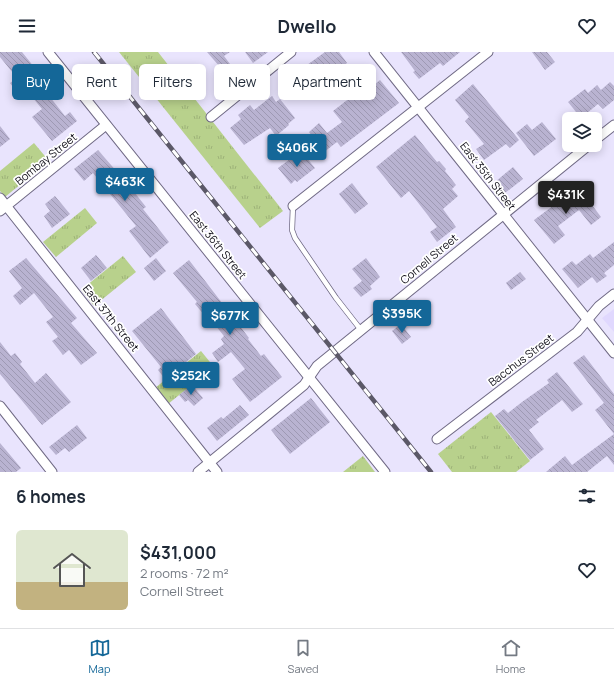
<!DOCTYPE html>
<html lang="en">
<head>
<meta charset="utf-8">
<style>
  body { margin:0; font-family:Manrope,sans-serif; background:#f6f6f7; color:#1f2937; height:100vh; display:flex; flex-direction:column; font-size:15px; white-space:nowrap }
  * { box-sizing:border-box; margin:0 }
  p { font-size:13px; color:#747a83 }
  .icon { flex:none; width:22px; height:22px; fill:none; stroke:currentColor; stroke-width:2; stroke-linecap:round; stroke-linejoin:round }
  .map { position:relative; height:420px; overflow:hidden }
  .drawer { display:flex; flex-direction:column; background:#fff; flex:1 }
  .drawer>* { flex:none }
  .top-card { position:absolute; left:12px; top:12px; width:400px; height:36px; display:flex; gap:8px }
  .tools { position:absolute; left:562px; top:60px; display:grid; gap:8px }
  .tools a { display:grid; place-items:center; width:40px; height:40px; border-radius:6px; background:#fff; box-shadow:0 2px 10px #0003; font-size:20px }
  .price { position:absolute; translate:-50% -34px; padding:0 9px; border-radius:4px; background:#146798; color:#fff; font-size:13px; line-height:26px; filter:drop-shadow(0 1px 2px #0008) }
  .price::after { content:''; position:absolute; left:50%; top:24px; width:12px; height:9px; margin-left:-6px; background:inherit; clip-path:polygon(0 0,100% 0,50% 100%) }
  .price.on { background:#222; color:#fff }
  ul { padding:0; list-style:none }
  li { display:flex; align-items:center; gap:12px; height:100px; padding:0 16px }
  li+li { border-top:1px solid #e0e1e3 }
  li span { display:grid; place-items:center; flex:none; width:112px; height:80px; border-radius:6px; color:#555 }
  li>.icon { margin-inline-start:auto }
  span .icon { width:48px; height:48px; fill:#fffc; stroke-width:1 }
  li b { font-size:17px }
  h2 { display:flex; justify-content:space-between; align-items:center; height:48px; padding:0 16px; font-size:17px }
  .pill { padding:0 14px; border-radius:6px; background:#fff; box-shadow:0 2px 10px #0003; font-size:14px; line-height:36px }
  .pill.on { background:#146798; color:#fff }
  header { display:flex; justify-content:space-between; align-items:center; height:52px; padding:0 16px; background:#fff; font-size:18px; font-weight:700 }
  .dock { display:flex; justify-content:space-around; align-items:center; height:56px; border-top:1px solid #e0e1e3; background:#fff; font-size:11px; color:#747a83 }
  .dock a { display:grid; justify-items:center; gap:2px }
  .dock .on { color:#146798 }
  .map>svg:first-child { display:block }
  .built { fill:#e0d8fe }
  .grass { fill:url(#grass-tufts) }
  .building { fill:url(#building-back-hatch) }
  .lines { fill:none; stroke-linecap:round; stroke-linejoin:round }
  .lane-casing { stroke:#706a85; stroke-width:6 }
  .street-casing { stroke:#706a85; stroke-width:11 }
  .lane { stroke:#fff; stroke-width:4.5 }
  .street { stroke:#fff; stroke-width:9 }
  .rail-casing { stroke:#5b5867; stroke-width:4.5 }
  .rail { stroke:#fff; stroke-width:3; stroke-dasharray:9; stroke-linecap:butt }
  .labels { text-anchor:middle; stroke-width:3.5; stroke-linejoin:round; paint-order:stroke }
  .street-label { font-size:11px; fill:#12101a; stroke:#fff }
</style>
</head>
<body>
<header><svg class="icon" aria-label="menu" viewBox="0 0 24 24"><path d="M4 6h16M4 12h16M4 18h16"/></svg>Dwello<svg class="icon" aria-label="heart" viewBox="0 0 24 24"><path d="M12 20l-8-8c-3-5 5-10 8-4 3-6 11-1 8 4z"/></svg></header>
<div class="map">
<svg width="614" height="420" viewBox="0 0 614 420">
  <defs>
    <pattern id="grass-tufts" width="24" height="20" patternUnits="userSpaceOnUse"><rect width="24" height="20" fill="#b8d18c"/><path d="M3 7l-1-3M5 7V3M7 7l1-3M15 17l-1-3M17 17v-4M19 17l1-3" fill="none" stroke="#9db278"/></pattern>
    <pattern id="building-back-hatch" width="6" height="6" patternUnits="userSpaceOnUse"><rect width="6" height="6" fill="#b9b3d1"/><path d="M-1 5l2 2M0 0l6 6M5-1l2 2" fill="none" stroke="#9e99b3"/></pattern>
  </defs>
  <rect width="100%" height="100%" fill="#e9e4fd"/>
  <polygon class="built" points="614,257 614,280 602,266"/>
  <g class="grass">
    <polygon points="119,0 158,0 283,159 260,176"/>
    <polygon points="34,91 49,109 5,145 0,139 0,119"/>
    <polygon points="85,156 97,171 56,205 43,190"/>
    <polygon points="123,204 136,220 94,254 81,238"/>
    <polygon points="201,299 214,315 168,352 155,336"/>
    <polygon points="491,360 530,409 516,420 452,420 438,402"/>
    <polygon points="363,404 375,420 343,420"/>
  </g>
  <g class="building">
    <polygon points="0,0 22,0 55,41 50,45 65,64 70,60 77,69 52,89 32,65 42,57 28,40 21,46 10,31 17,26 0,5"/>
    <polygon points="207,0 230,0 224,4 233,16 226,22"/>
    <polygon points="245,0 268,0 253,11"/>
    <polygon points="325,0 339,0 347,11 338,18 335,14 296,45 282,28 294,19 296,21"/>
    <polygon points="401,0 460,0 443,14 440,11 419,27 413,20 415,19"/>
    <polygon points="532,0 547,0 555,10 545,18"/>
    <polygon points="380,28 399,51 341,95 337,90 324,100 309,80 319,71 327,81 342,70 333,59 355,42 358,46"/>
    <polygon points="610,30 614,34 614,48 603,57 598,52 581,66 568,50 585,37 588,41 597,33 601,38"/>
    <polygon points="473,32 519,88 510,96 506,92 484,108 476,97 484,92 465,69 469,65 455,48"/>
    <polygon points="272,44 276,50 280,47 295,66 288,72 289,73 276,84 270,76 244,93 230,76 241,67 238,63 250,53 254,58"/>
    <polygon points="542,70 556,87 534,104 516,81 527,72 532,78"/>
    <polygon points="0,74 10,87 0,95"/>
    <polygon points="415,83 437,110 439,109 446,117 445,119 456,133 452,137 458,144 443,157 456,175 437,190 430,180 437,175 409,139 401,146 376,115"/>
    <polygon points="98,98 131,136 146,155 143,157 169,190 150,206 129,179 136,174 93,121 84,129 74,117"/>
    <polygon points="301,99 315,116 297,130 295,128 291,132 278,116"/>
    <polygon points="513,115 523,127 505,141 495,130"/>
    <polygon points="352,131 368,152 355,162 339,142"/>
    <polygon points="580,137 601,165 591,173 579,158 558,174 565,183 554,192 534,168 565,145 567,147"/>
    <polygon points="55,144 70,162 52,176 44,164 50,159 45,152"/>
    <polygon points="614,190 614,213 604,221 607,224 597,231 592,225 578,236 562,217 572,209 576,213 590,202 593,206"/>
    <polygon points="96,203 107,216 91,229 81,216"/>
    <polygon points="26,206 77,266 71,271 97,301 81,313 69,298 63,303 52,289 58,285 46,270 53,265 34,241 20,253 13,244 22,236 9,219"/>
    <polygon points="156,206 166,219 154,229 144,216"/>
    <polygon points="366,206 380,225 370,234 372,237 361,245 353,236 362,229 352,217"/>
    <polygon points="189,208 249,286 248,287 261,304 264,302 282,325 250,350 232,327 245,317 231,300 218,310 212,301 224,292 221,287 224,284 207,263 205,264 195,252 197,250 173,221"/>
    <polygon points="520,220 526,227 511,238 506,231"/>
    <polygon points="161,256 196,302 165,327 158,318 161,315 132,279"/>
    <polygon points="401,272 411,285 402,292 392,279"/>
    <polygon points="0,290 11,304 15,301 22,310 20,312 35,331 46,321 71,350 42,373 0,322"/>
    <polygon points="584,303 614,342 614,413 607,404 587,420 546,420 565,404 572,413 614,382 595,358 604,351 573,311"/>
    <polygon points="557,320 583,352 572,360 562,348 536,368 539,370 529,378 544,397 530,408 495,364 504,357 508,361 522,350 549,331 547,328"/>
    <polygon points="192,333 203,346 194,354 188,348 185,350 179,343"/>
    <polygon points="311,346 330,370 290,402 271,378"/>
    <polygon points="240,353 249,363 217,389 207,376 221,365 223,367"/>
    <polygon points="77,373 87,386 69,400 65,396 56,403 49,395"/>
    <polygon points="0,391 21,416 16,420 0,420"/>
  </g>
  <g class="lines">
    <g class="lane-casing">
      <polyline id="lane" points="293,154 292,178 295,186 336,246 361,278"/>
    </g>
    <g class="street-casing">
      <g id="street">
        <polyline points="48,0 385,420"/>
        <polyline points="374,0 614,301"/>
        <polyline points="211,65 291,0"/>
        <polyline points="595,88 614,73"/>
        <polyline points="0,146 217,420"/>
        <polyline points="293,154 488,0"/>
        <polyline points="0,159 106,73"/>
        <polyline points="0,354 52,420"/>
        <polyline points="437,387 577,280 599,254 614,242"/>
        <polyline points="198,420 304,333 317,314 589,93"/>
      </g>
    </g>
    <use href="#lane" class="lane"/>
    <use href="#street" class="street"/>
    <g class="rail-casing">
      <polyline id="rail" points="94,0 431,420"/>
    </g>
    <use href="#rail" class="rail"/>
  </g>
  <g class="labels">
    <g class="street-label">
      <text transform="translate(46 107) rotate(-39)" y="4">Bombay Street</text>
      <text transform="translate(488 124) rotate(52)" y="4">East 35th Street</text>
      <text transform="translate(218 193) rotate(51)" y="4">East 36th Street</text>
      <text transform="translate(429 207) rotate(-40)" y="4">Cornell Street</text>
      <text transform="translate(111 266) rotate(51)" y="4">East 37th Street</text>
      <text transform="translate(521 308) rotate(-37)" y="4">Bacchus Street</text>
    </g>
  </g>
</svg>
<div class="tools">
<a><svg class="icon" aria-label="layers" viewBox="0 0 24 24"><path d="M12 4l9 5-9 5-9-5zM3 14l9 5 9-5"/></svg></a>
</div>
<b class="price" style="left:297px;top:116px">$406K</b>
<b class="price" style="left:125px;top:150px">$463K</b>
<b class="price on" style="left:566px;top:163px">$431K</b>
<b class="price" style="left:402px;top:282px">$395K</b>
<b class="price" style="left:230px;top:284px">$677K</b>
<b class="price" style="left:191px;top:344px">$252K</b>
<div class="top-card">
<a class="pill on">Buy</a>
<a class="pill">Rent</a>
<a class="pill">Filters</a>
<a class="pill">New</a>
<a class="pill">Apartment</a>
</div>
</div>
<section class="drawer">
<h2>6 homes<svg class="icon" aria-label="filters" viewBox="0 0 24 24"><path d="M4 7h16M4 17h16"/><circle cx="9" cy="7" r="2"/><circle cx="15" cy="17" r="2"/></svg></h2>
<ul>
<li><span style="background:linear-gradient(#dfe7d0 65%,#c2b280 0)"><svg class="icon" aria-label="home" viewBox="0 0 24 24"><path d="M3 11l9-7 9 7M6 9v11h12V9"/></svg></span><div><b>$431,000</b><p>2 rooms · 72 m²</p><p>Cornell Street</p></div><svg class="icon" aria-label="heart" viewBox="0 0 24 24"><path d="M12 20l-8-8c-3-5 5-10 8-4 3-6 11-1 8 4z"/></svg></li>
</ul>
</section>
<nav class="dock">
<a class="on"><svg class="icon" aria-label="map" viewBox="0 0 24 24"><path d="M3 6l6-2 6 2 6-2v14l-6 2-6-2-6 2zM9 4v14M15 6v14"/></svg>Map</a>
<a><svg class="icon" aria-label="saved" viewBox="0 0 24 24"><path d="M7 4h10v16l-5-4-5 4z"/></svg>Saved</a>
<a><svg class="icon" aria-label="home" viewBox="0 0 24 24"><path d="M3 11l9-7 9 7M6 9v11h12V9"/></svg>Home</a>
</nav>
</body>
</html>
